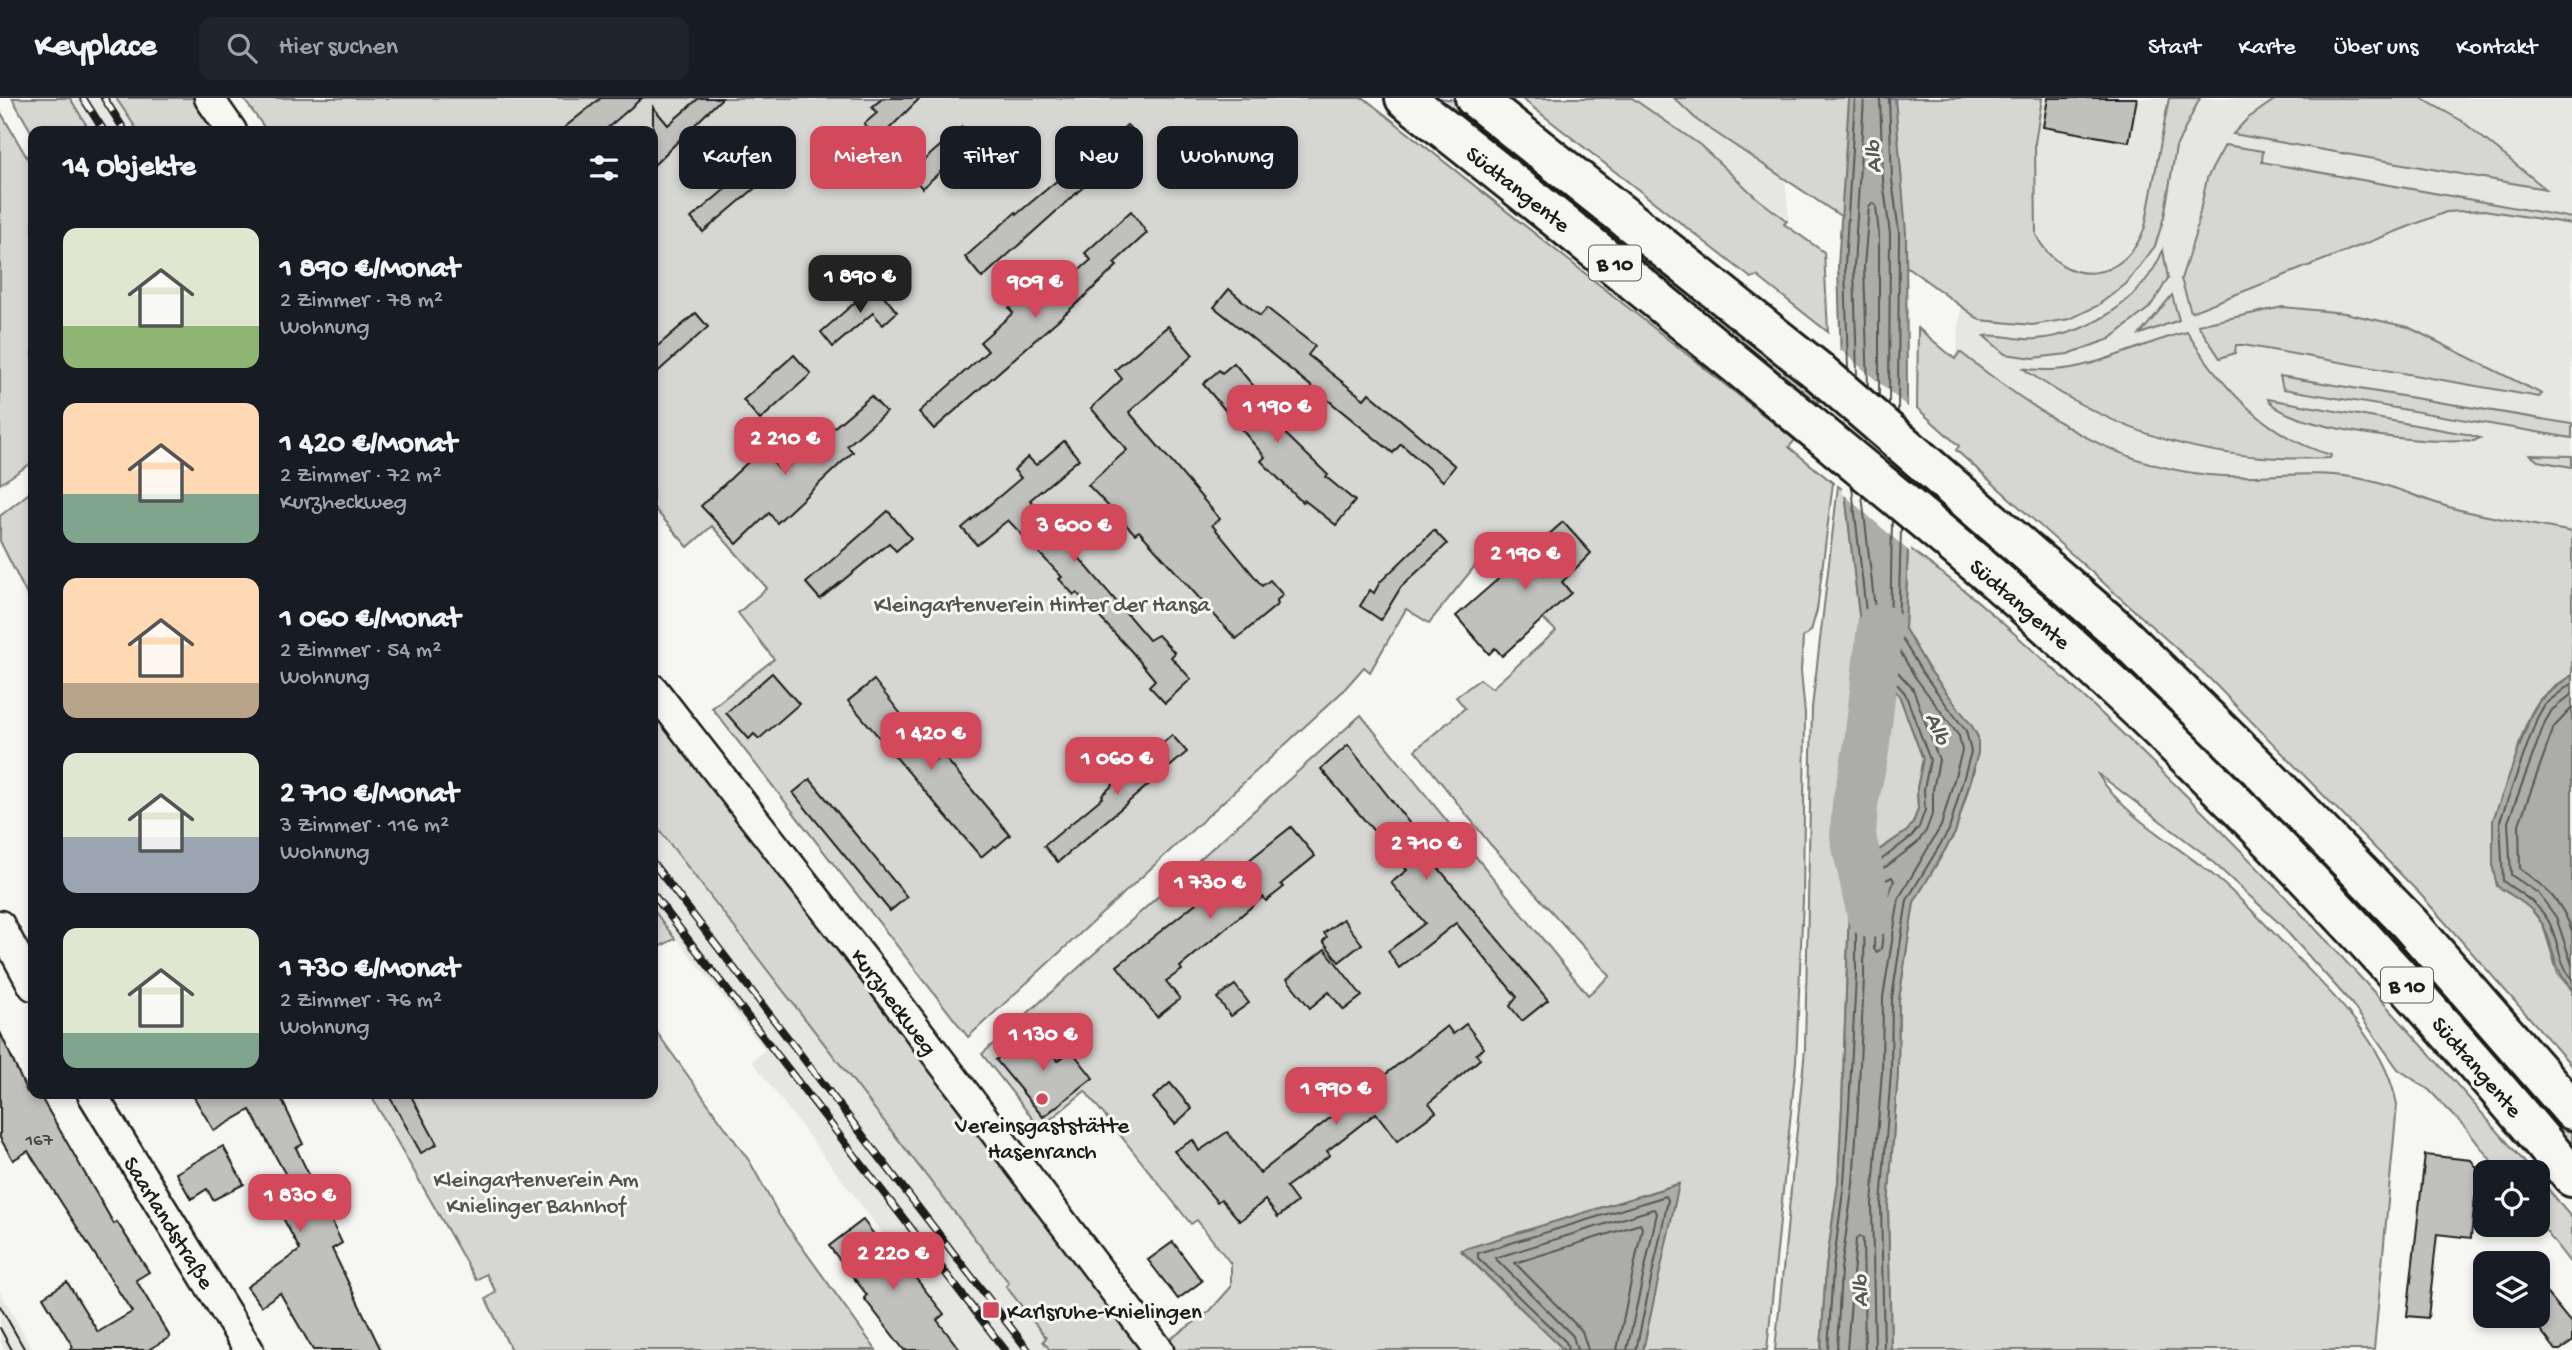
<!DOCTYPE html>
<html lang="de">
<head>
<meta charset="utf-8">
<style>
  body { margin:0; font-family:"Gochi Hand",sans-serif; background:#20242c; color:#f1f3f6; height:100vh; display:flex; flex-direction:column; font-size:26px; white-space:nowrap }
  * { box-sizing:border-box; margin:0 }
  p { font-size:23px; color:#9ea1a6 }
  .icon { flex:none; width:38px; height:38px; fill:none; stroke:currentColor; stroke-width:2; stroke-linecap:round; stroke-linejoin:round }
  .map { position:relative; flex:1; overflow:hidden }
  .drawer { position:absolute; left:28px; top:28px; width:630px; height:973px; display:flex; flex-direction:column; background:#171b24; border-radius:14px; box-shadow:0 4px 10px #0003 }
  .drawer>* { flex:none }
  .banner { position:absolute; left:679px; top:28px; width:665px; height:63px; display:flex; gap:14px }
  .fabs { position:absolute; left:2473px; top:1062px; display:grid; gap:14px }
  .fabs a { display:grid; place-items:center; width:77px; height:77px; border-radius:14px; background:#171b24; box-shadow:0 4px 10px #0003; font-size:35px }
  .price { position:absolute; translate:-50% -60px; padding:0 16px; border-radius:14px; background:#d1495b; color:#fff; font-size:23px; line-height:46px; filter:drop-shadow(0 2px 4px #0008) }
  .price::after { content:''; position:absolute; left:50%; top:42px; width:21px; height:16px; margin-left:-10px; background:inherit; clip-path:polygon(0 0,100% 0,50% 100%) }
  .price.selected { background:#222; color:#fff }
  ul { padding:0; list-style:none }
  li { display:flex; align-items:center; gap:21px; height:175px; padding:0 35px }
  li span { display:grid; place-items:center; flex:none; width:196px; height:140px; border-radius:14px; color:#555 }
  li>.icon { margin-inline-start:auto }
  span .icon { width:84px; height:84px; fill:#fffc; stroke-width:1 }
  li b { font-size:30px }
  h2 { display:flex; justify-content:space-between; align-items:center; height:84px; padding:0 35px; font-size:30px }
  .tag { padding:0 24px; border-radius:14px; background:#171b24; box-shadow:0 4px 10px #0003; font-size:24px; line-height:63px }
  .tag.selected { background:#d1495b; color:#fff }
  header { display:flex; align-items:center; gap:42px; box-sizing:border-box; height:98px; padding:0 35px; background:#171b24; border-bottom:2px solid #363941 }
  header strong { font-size:33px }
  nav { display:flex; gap:38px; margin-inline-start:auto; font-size:24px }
  .search { width:490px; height:63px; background:#20242c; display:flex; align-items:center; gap:18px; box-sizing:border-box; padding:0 24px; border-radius:14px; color:#9ea1a6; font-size:26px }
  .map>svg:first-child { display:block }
  .built { fill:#e6e6e2 }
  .green { fill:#d6d6d2; stroke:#797977; stroke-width:2 }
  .water { fill:#acaca9; stroke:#727271; stroke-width:2 }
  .pier { fill:#f6f6f2 }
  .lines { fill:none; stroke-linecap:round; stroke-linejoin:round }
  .shore { stroke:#565654; stroke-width:2 }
  .river { stroke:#acaca9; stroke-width:46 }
  .building { fill:#c0c0bd; stroke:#1c1c1c; stroke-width:2 }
  .street-casing { stroke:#1c1c1c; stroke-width:33 }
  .highway-casing { stroke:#1c1c1c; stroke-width:44 }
  .street { stroke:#f6f6f2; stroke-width:28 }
  .highway { stroke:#f6f6f2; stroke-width:38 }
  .tram { stroke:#1c1c1c; stroke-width:2 }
  .rail-casing { stroke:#1c1c1c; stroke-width:8 }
  .rail { stroke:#f6f6f2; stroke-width:5; stroke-dasharray:16; stroke-linecap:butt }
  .poi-dot { fill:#d1495b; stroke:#f6f6f2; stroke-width:2.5 }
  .labels { text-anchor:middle; stroke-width:6; stroke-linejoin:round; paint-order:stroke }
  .number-label { font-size:19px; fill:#454544 }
  .shield { fill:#f6f6f2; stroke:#5d5d5c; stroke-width:2 }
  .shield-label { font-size:21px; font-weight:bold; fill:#1c1c1c }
  .street-label { font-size:23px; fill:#1c1c1c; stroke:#f6f6f2 }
  .park-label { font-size:23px; fill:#545453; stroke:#f6f6f2 }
  .poi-label { font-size:23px; fill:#1c1c1c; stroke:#f6f6f2 }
  .water-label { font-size:24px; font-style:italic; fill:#565654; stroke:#f6f6f2 }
</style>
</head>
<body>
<header>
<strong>Keyplace</strong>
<div class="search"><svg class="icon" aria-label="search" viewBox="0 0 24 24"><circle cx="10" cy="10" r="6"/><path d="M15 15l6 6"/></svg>Hier suchen</div>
<nav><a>Start</a><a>Karte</a><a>Über uns</a><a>Kontakt</a></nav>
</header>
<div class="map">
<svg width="2572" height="1252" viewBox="0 0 2572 1252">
  <rect width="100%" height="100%" fill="#f6f6f2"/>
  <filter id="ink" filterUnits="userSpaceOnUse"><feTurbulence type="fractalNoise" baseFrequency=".0143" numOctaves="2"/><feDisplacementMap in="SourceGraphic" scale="14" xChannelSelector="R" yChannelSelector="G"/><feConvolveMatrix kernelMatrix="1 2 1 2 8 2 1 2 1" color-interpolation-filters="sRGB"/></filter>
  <g filter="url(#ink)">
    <g class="built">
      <polygon points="70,0 116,0 138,33 90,33"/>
      <polygon points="1632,0 1674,0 1698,23 1785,80 1789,121 1758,101 1700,47"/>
      <polygon points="2030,0 2572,0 2572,450 2144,369 2081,345 1956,261 1961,210 1978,217"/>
      <polygon points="653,724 1009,1186 1006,1188 1046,1241 1043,1243 1050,1252 959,1252 929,1211 936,1206 752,963 765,952 653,811"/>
      <polygon points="0,1193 33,1252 5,1252 0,1242"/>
    </g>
    <g class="green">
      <polygon points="12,0 70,0 90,33 33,33 33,37"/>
      <polygon points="116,0 193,0 215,33 138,33"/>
      <polygon points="243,0 1364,0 1795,342 1789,349 1833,385 1817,512 1811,533 1803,539 1801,573 1805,616 1803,801 1796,964 1767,1252 1643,1252 1678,1086 1461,1153 1564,1252 1172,1252 1166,1244 1209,1214 1231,1189 1231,1166 1197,1122 1191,1126 1085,993 1040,1030 982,956 1361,617 1588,897 1610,878 1491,747 1415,652 1465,610 1456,599 1480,581 1492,590 1556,533 1536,514 1512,461 1501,453 1483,458 1429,525 1406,511 1370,574 1364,569 1342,594 968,939 712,610 774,561 738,515 767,490 712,428 688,449 653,409 653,33 267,33"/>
      <polygon points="1439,0 1456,2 1818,291 1818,305"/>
      <polygon points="1521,0 1632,0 1700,47 1758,101 1787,123 1784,126 1824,154 1828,234 1757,178 1751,180"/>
      <path d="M1674 0H2042L2035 45 2036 137C2064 192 2125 185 2145 129L2169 0H2200L2176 49 2164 119 2155 148 2126 186 2097 208 2070 221 2032 227 1980 222 1906 168V135L1843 97 1842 119 1698 23Z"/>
      <polygon points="2277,0 2421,0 2462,23 2546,91 2233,36 2247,21"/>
      <polygon points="0,13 33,70 33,364 0,386"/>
      <polygon points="2225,47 2263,53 2262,64 2572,120 2572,126 2484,112 2446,114 2191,214 2181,181 2195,137 2207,80"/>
      <path d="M2163 152 2168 180 2160 194 2149 210 2110 241 2068 256 2033 260 2005 256 1984 238C1998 235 2020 243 2037 241 2090 236 2143 202 2163 152Z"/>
      <polygon points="2172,197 2179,222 2140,236"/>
      <polygon points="2283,209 2345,215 2408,229 2542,296 2539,299 2243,247 2236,247 2235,255 2220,260 2198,227"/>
      <path d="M1918 230 1955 261 1960 254C2038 315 2121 374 2224 378 2270 380 2316 371 2362 381 2393 387 2422 402 2452 410 2491 420 2532 426 2572 434V577C2561 584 2546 593 2538 604 2509 644 2504 737 2497 788L2528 807 2543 827 2558 876 2572 892V968L2420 796 2207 578 1956 352 1959 348 1917 310Z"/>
      <path d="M2187 234C2222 290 2267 339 2331 357L2330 360C2212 365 2119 338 2022 270 2081 281 2132 247 2187 234Z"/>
      <polygon points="2280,278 2572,326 2572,340 2283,291"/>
      <path d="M2268 301 2466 336 2480 340 2474 343C2456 341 2438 344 2420 342 2389 340 2283 327 2268 301Z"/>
      <polygon points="2530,357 2572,358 2572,369 2538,363"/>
      <polygon points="1838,388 1845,393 1862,542 1889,588 1899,597 1923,661 1917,690 1918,711 1913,725 1907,733 1865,761 1857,755 1851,756 1842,1008 1838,1085 1826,1169 1821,1252 1775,1252 1805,951 1812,610"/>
      <polygon points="33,392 33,509 0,443 0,418"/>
      <polygon points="1928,393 2058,498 2271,705 2281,721 2254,701 2114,564 1930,398"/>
      <path d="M1908 449C1933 469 1959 487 1983 508 2182 681 2361 874 2533 1074H2500L2464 1028 2429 992 2398 971 2351 905 2279 825 2204 756 2097 675C2124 719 2173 744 2213 777 2247 805 2277 839 2308 871 2345 909 2387 952 2397 1007L2374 1252H1891L1888 1108 1898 974 1899 901 1914 804 1955 735 1974 672 1972 628 1928 570 1905 531Z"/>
      <polygon points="653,614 939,983 1141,1252 1050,1252 1043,1243 1046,1240 1006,1188 1009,1185 653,724"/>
      <polygon points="653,811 675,841 653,852"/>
      <polygon points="2402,847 2496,946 2572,1036 2572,1051 2427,884"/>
      <polygon points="653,929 750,1064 779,1117 876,1252 511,1252 486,1201 496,1194 486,1176 476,1182 370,996 653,996"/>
      <polygon points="2538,1080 2572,1120 2572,1167 2538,1123"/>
    </g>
    <g class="water">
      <polygon points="1849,0 1895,0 1906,135 1908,449 1905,531 1928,570 1972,628 1978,639 1978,655 1955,735 1914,804 1899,901 1898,974 1888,1108 1891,1252 1821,1252 1826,1169 1838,1085 1842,1008 1851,755 1857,755 1866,761 1907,733 1913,725 1918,711 1917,690 1923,661 1899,597 1874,571 1862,542 1854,475 1845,393 1838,168"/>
      <path d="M2572 577V892C2551 867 2556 853 2543 827 2533 808 2514 799 2497 788L2493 771V722L2531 617 2540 602Z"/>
      <polygon points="1679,1086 1643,1252 1564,1252 1461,1152"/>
    </g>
    <polygon class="pier" points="1837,249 1909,310 1911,455 1842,395"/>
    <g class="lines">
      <g class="shore">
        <polyline points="1880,0 1883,82 1890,136 1889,307"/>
        <polyline points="1889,0 1892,82 1899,135 1898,315"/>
        <polyline points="1848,272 1845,168 1855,0"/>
        <polyline points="1857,279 1854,169 1864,0"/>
        <polyline points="1868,289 1864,169 1869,108 1873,105 1876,108 1879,137 1879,298"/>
        <path d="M2572 585 2545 606 2537 620 2500 723 2503 783C2520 796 2538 804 2549 824 2559 843 2558 865 2572 881"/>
        <polyline points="2572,596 2552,612 2545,624 2508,724 2511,777 2538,795 2556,819 2572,867"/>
        <path d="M2572 610 2554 629 2519 726 2520 771C2545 789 2562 803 2572 833"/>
        <polygon points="1892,779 1894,783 1888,799 1881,851 1877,854 1874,851 1875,787"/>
        <polyline points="1568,1252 1566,1244 1478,1160 1478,1155 1666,1098 1668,1102 1636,1252"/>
        <polyline points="1577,1252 1573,1238 1495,1160 1654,1111 1657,1115 1627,1252"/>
        <polyline points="1588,1252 1582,1233 1515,1165 1640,1126 1642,1130 1617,1252"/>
        <polyline points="1828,1252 1833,1170 1844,1085 1849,1009 1856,879 1856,769 1881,762 1911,739 1919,729 1925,712 1924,691 1930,662 1905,595 1880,567 1869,541 1852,389"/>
        <polyline points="1837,1252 1841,1171 1853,1086 1858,1009 1864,879 1865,779 1887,768 1917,745 1926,733 1933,714 1933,692 1939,662 1913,591 1888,563 1878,538 1862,397"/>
        <polyline points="1847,1252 1856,1141 1860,1138 1863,1141 1865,1252"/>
        <polyline points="1875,1252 1872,1107 1882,973 1883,899 1899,800 1941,728 1962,653 1959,638 1915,579 1890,536 1892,422"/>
        <polyline points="1884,1252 1881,1107 1891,974 1892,900 1907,802 1949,732 1971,654 1966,633 1922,574 1898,534 1901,430"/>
      </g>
      <polyline class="river" points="1870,817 1853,738 1855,706 1866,653 1880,529"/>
    </g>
    <g class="building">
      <polygon points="601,0 642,0 604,33 560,33"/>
      <polygon points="699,0 722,0 653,68 653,9 668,27"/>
      <polygon points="883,0 920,0 878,42 864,26 877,15 872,9"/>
      <polygon points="2048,0 2137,0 2129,44 2043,29"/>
      <polygon points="1127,27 1139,39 982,180 965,159 1016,114 1017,116 1059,81 1062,85"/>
      <polygon points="962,29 974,44 922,90 909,75"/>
      <polygon points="769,54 780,69 703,134 691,120"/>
      <polygon points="1131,113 1147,135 1114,165 1117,168 1083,200 934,331 919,314 988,253 980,244 1013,215 1009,210 1023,197 1036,210 1091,162 1085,155"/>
      <polygon points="875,187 897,214 883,227 873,215 833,249 821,234"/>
      <polygon points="1229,191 1260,218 1267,210 1315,248 1308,257 1364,301 1369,295 1455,368 1443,383 1401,346 1393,355 1214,209"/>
      <polygon points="696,215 708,229 653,278 653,252"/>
      <polygon points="1168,228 1193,257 1129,314 1220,421 1212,427 1262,488 1270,482 1283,497 1276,503 1278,506 1236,541 1139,433 1135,436 1088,387 1127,352 1091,310 1122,281 1115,272"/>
      <polygon points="794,257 811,276 760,322 743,302"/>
      <polygon points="1234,265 1274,312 1267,318 1328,377 1326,379 1355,403 1336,427 1304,402 1302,404 1261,363 1265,359 1203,286 1219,272 1222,275"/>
      <polygon points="871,298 886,314 847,348 853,354 777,425 769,415 737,446 701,408 761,352 782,374"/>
      <polygon points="1064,343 1079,361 1030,402 1149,542 1158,537 1175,555 1171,559 1191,581 1165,605 1149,588 1155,582 1132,554 1077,495 1074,497 1059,481 1062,479 1008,422 977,447 962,430 1021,380 1014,372 1028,359 1036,367"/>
      <polygon points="888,413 911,440 896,453 889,445 820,501 806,485"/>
      <polygon points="1563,424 1591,455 1562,484 1571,495 1502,558 1495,550 1489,556 1456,518"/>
      <polygon points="1434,432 1447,446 1401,489 1381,522 1360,508 1370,492 1374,495 1380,484"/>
      <polygon points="772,575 799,606 759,641 754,636 749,641 726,615"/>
      <polygon points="874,582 912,630 905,636 929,667 942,656 1010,737 996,749 994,748 981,759 848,603"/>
      <polygon points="1172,637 1187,654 1058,764 1044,748 1103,699 1102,697 1115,685 1114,683 1139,660 1142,664"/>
      <polygon points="1348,647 1439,763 1436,767 1548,902 1522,923 1510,908 1517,899 1456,825 1399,870 1388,853 1425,825 1391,785 1407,772 1321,671"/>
      <polygon points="810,681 907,799 890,813 793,695"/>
      <polygon points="1291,729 1315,758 1281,786 1284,789 1266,803 1263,799 1180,869 1182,872 1166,883 1180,901 1157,919 1117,868 1211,793 1220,803 1252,778 1243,767"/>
      <polygon points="1343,821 1362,846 1339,864 1323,843 1327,839 1324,835"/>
      <polygon points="1325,851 1362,898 1344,912 1329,894 1310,910 1287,881"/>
      <polygon points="1235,887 1249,905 1231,918 1217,900"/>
      <polygon points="1466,926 1484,950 1476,956 1480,961 1429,1005 1436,1014 1397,1043 1376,1015 1327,1053 1330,1057 1286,1089 1297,1104 1278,1119 1265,1102 1240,1123 1221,1101 1217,1104 1174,1053 1193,1042 1199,1053 1227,1034 1260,1075 1447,928 1453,936"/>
      <polygon points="1033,932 1058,963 1071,952 1093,980 1043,1019 996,962"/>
      <polygon points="0,934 27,994 33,990 33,996 39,996 114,1126 117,1124 149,1174 136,1182 170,1239 148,1252 69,1252 73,1249 43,1199 67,1184 98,1234 132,1214 28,1053 13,1062 0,1040"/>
      <polygon points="1170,985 1192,1011 1175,1026 1153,1000"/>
      <polygon points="192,996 279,996 303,1046 296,1050 342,1145 332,1151 381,1252 313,1252 280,1195 261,1208 247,1189 300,1152 267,1090 287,1079 250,1012 214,1033"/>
      <polygon points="388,996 410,996 437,1046 421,1055"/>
      <polygon points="223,1048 244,1086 213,1102 207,1091 191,1101 176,1075"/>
      <polygon points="2425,1057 2471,1062 2485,1081 2485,1091 2475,1099 2471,1140 2437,1136 2428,1220 2407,1218"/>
      <polygon points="863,1122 902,1173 907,1169 936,1206 944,1216 937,1222 960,1252 904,1252 864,1200 867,1197 829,1148"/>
      <polygon points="1173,1144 1202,1183 1178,1201 1148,1162"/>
      <polygon points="2538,1185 2572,1226 2572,1244 2560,1252 2556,1252 2538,1229"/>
    </g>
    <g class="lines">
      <g class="street-casing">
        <g id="street">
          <polyline points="209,0 232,33"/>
          <polyline points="653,591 879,881 1159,1252"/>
          <polyline points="0,827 33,888"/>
          <polyline points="92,996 249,1252"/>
        </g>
      </g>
      <g class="highway-casing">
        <g id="highway">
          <path d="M1405 0C1545 110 1684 223 1822 337 1912 412 2004 486 2090 566 2263 725 2422 898 2572 1079"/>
          <polyline points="1475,0 1818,273 2114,529 2259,671 2409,825 2572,1012"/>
        </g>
      </g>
      <use href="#street" class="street"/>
      <use href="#highway" class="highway"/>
      <g class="tram">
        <polyline points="0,1208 25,1252"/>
        <polyline points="0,1230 12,1252"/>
      </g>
      <g class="rail-casing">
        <g id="rail">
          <polyline points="83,0 104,33"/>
          <polyline points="104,0 125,33"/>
          <polyline points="653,765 1028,1252"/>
          <polyline points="653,796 1005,1252"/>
        </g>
      </g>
      <use href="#rail" class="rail"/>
    </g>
  </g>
  <g class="poi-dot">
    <circle cx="1042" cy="1001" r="7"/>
    <rect x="982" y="1203" width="18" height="18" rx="3.5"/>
  </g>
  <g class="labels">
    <g class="number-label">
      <text x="39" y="1047">167</text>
    </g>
    <g class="shield">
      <rect x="1589" y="147.5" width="52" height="35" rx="5"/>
      <rect x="2381" y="869.5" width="52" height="35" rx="5"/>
    </g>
    <g class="shield-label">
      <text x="1615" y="172">B 10</text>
      <text x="2407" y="894">B 10</text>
    </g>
    <g class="street-label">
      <text transform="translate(1519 90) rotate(38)" y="8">Südtangente</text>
      <text transform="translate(2021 505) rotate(41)" y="8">Südtangente</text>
      <text transform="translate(895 903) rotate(53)" y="8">Kurzheckweg</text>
      <text transform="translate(2478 968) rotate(49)" y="8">Südtangente</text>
      <text transform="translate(170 1124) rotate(58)" y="8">Saarlandstraße</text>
    </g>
    <g class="park-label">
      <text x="1042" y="513">Kleingartenverein Hinter der Hansa</text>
      <text x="536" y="1088">Kleingartenverein Am<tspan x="536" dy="26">Knielinger Bahnhof</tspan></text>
    </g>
    <g class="poi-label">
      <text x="1042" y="1034">Vereinsgaststätte<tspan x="1042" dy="26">Hasenranch</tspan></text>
      <text x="1007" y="1220" text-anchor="start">Karlsruhe-Knielingen</text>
    </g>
    <g class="water-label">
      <text transform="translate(1872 59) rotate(-91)" y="8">Alb</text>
      <text transform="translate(1939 630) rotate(69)" y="8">Alb</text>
      <text transform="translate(1859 1193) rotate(-88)" y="8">Alb</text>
    </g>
  </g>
</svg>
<div class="fabs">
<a><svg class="icon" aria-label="locate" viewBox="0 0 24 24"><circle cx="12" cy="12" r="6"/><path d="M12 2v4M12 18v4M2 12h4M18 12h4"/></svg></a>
<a><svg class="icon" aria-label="layers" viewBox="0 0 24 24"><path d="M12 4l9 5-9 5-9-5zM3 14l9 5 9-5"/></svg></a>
</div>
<b class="price selected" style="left:860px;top:217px">1 890 €</b>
<b class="price" style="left:1035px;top:222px">909 €</b>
<b class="price" style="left:1277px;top:347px">1 190 €</b>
<b class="price" style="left:785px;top:379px">2 210 €</b>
<b class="price" style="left:1074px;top:466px">3 600 €</b>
<b class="price" style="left:1525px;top:494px">2 190 €</b>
<b class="price" style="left:931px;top:674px">1 420 €</b>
<b class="price" style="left:1117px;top:699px">1 060 €</b>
<b class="price" style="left:1426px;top:784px">2 710 €</b>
<b class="price" style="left:1210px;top:823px">1 730 €</b>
<b class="price" style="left:1043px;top:975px">1 130 €</b>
<b class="price" style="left:1336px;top:1029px">1 990 €</b>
<b class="price" style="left:300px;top:1136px">1 830 €</b>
<b class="price" style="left:893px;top:1194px">2 220 €</b>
<div class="banner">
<a class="tag">Kaufen</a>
<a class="tag selected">Mieten</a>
<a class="tag">Filter</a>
<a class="tag">Neu</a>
<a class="tag">Wohnung</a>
</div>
<section class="drawer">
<h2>14 Objekte<svg class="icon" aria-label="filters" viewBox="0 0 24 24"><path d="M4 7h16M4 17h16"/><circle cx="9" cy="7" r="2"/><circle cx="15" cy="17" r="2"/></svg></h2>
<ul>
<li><span style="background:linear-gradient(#dfe7d0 70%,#8fb573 0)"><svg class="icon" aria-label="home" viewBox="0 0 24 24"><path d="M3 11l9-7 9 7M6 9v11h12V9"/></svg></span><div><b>1 890 €/Monat</b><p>2 Zimmer · 78 m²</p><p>Wohnung</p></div></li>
<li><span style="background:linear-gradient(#ffd9b3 65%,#7fa58c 0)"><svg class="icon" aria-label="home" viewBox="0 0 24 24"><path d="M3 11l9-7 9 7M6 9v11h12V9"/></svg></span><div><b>1 420 €/Monat</b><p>2 Zimmer · 72 m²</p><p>Kurzheckweg</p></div></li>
<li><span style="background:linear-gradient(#ffd9b3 75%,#b9a48a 0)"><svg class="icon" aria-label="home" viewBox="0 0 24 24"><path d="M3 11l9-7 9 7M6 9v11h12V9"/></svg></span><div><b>1 060 €/Monat</b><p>2 Zimmer · 54 m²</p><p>Wohnung</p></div></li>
<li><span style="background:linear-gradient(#dfe7d0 60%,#9aa5b1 0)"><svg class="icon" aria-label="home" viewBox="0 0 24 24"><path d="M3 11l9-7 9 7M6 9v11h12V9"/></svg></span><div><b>2 710 €/Monat</b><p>3 Zimmer · 116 m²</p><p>Wohnung</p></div></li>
<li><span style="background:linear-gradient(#dfe7d0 75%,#7fa58c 0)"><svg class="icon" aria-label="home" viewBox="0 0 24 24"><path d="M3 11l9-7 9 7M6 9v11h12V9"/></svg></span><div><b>1 730 €/Monat</b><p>2 Zimmer · 76 m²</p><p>Wohnung</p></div></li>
</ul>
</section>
</div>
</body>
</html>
